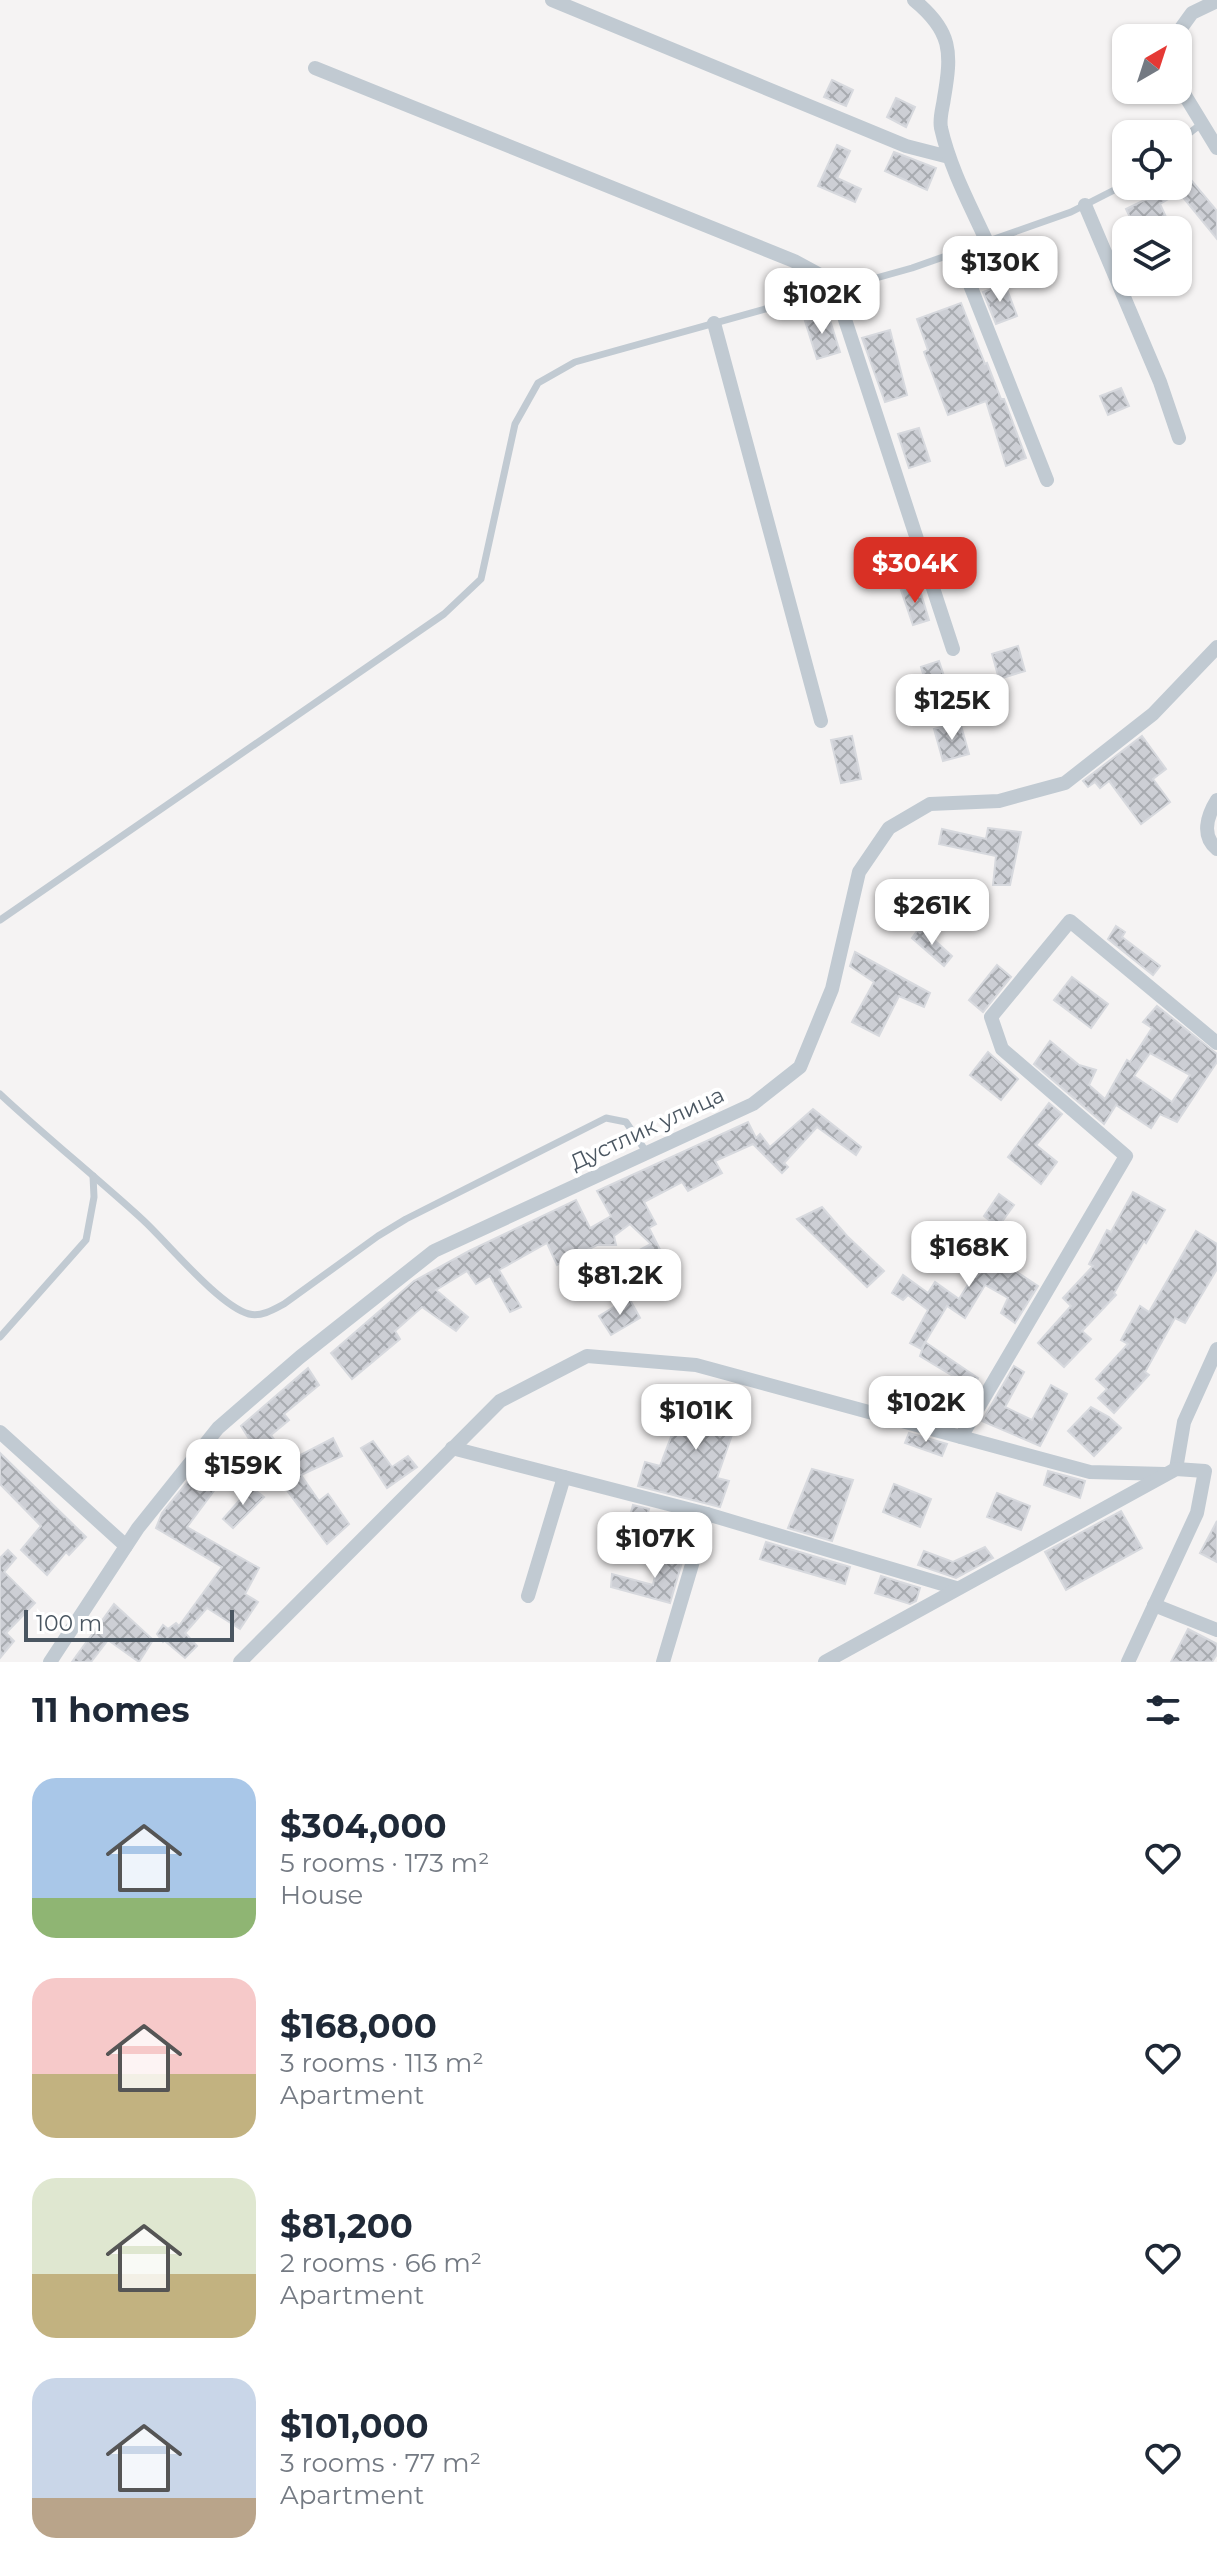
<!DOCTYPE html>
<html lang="en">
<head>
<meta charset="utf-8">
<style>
  body { margin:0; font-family:Montserrat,sans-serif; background:#f6f6f7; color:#1f2937; height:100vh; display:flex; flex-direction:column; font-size:30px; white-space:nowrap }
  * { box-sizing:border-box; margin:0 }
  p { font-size:26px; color:#747a83 }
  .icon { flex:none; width:44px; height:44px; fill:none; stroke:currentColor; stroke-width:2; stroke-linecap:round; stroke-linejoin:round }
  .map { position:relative; height:1662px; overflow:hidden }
  .sheet { display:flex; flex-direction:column; background:#fff; flex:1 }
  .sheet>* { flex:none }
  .needle { width:52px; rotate:39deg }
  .controls { position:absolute; left:1112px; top:24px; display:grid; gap:16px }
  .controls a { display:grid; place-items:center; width:80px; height:80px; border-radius:16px; background:#fff; box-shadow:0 2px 6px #0004; font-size:40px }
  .scale { position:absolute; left:24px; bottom:20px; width:210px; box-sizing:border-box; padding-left:8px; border:4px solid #4a5661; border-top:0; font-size:22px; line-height:28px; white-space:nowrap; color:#4a5661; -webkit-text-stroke:6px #fff; paint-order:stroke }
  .price { position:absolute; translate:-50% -68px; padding:0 18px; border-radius:16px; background:#fff; color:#222; font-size:26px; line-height:52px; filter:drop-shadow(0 2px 4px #0008) }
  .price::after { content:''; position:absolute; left:50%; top:48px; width:24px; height:18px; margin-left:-12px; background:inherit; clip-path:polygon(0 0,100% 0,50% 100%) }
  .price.active { background:#d93025; color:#fff }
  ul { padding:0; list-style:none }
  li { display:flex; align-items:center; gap:24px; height:200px; padding:0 32px }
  li span { display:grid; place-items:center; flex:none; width:224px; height:160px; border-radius:24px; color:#555 }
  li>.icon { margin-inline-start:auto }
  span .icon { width:96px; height:96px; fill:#fffc; stroke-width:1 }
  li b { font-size:34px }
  h2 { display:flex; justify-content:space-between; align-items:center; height:96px; padding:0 32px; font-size:34px }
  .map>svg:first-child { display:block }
  .building { fill:url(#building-cross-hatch); stroke:#d7d9de; stroke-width:2; fill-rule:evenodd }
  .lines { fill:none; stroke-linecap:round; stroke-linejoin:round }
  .service { stroke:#c1cad2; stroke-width:7 }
  .minor { stroke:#c1cad2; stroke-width:14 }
  .labels { text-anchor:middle; stroke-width:8; stroke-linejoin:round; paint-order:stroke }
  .street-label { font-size:22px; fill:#4a5661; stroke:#fff }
</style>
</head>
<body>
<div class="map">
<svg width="1217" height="1662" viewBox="0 0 1217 1662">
  <defs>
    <pattern id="building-cross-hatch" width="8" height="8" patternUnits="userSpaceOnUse" patternTransform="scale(2)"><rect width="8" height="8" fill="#cdcfd5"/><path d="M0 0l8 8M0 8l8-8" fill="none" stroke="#a8abb0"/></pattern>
  </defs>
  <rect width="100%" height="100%" fill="#f5f3f3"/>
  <g class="building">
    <polygon points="832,80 853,90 846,106 824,97"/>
    <polygon points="896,98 915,107 906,127 887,117"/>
    <polygon points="837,145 850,151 837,178 861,189 855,202 818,186"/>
    <polygon points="894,152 936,168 927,190 885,171"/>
    <polygon points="1191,180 1217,211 1217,239 1177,190"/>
    <polygon points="1148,186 1166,186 1172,197 1160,204 1172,230 1136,230 1126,209 1153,196"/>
    <polygon points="1005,284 1017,316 996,324 983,292"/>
    <polygon points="961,303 985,364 987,363 1001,399 1004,399 1026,458 1006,466 986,401 948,415 924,352 928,350 917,319"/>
    <polygon points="828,314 840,352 817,359 805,321"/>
    <polygon points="890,330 907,395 885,402 862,338"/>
    <polygon points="1121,388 1129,406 1108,415 1100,396"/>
    <polygon points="919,428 930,461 909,468 898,434"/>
    <polygon points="918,584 929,620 913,625 901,590"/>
    <polygon points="1018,646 1025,671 999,679 992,654"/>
    <polygon points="939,661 949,691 930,697 921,667"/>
    <polygon points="960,722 969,754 943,761 934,729"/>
    <polygon points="852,736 861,779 841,783 831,740"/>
    <polygon points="1142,736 1166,769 1153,779 1170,802 1141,824 1109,781 1100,788 1095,782 1088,787 1083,781"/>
    <polygon points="988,828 1021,832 1010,885 993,885 996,856 939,844 942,829 986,839"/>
    <polygon points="1116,926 1125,932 1122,937 1160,966 1153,975 1108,939"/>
    <polygon points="920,927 952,956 944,966 912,938"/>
    <polygon points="855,952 930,993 924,1007 899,996 879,1036 852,1022 874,982 850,966"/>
    <polygon points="997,965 1011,977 983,1012 969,1000"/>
    <polygon points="1072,977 1108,1004 1091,1028 1054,1000"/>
    <path d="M1157 1006 1217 1054V1062L1177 1122 1160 1114 1151 1128 1116 1105 1104 1124 1034 1064 1050 1041 1079 1065 1096 1070 1089 1085 1105 1099 1127 1060 1130 1062 1152 1028 1143 1022ZM1150 1053 1190 1075 1172 1102 1134 1076Z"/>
    <polygon points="988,1052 1018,1079 1001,1100 970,1075"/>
    <polygon points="1049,1103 1062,1114 1036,1145 1057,1162 1041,1184 1008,1157"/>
    <polygon points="813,1109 861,1147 856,1155 817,1127 784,1163 788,1167 782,1173 753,1144 715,1161 722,1173 688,1191 682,1182 644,1202 656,1224 649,1228 670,1269 627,1291 613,1264 651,1244 630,1224 614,1236 616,1245 597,1245 557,1265 547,1243 499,1270 521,1307 510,1312 490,1276 476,1284 467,1271 436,1290 468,1317 456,1331 422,1307 395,1331 400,1339 352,1379 331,1353 414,1281 469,1251 576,1200 590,1228 611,1216 597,1191 748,1122 756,1138 760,1134 770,1147"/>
    <polygon points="1133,1192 1165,1210 1146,1243 1144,1241 1114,1293 1116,1295 1082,1331 1091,1339 1064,1367 1038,1343 1071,1306 1063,1298 1093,1266 1089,1264 1107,1230 1111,1232"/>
    <polygon points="999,1194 1014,1205 998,1227 984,1216"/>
    <polygon points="822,1207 847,1236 884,1271 867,1287 797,1219"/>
    <polygon points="1196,1231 1217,1244 1217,1269 1185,1323 1175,1318 1145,1372 1149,1375 1114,1413 1098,1398 1107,1389 1096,1379 1128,1344 1121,1340 1140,1306 1149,1312"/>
    <polygon points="964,1237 1038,1286 1015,1323 1001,1313 1008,1298 985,1285 965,1318 947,1306 921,1349 910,1343 928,1310 908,1295 903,1300 892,1293 903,1275 928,1293 935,1282 959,1299 972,1278 950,1260"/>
    <polygon points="629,1298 640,1318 611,1335 599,1316"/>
    <polygon points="925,1342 978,1378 973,1388 920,1356"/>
    <polygon points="1014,1366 1024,1372 1005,1407 1032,1420 1051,1385 1067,1394 1040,1446 982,1421"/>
    <polygon points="308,1368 319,1385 284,1414 289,1420 271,1435 289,1461 333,1438 342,1456 301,1475 319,1501 328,1494 349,1524 327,1544 271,1469 269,1471 241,1426"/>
    <polygon points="688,1392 742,1406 717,1478 729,1481 720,1507 638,1486 645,1462 660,1466"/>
    <polygon points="1091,1407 1109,1417 1121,1428 1094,1456 1068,1431"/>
    <polygon points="909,1433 947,1444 942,1456 905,1443"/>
    <polygon points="373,1441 392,1467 408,1456 417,1467 387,1488 361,1448"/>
    <polygon points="0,1453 86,1537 69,1555 66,1552 47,1575 21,1550 41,1526 0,1484"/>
    <polygon points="198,1469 219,1484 187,1527 259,1568 245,1594 258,1602 240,1629 207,1608 185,1633 197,1646 185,1658 166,1642 167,1638 163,1642 157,1634 163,1625 168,1629 176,1623 179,1626 222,1567 156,1528 162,1513"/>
    <polygon points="812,1469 853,1480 832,1541 788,1528"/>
    <polygon points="1048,1471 1085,1481 1080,1498 1044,1485"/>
    <polygon points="894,1484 931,1499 920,1527 883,1512"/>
    <polygon points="251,1487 264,1497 233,1528 223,1519"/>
    <polygon points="997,1493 1030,1506 1021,1530 987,1517"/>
    <polygon points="633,1505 649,1509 636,1549 622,1546"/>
    <polygon points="1121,1511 1142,1548 1066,1590 1045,1552"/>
    <polygon points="1217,1521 1217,1562 1200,1553"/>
    <polygon points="766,1542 850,1567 845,1584 760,1559"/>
    <polygon points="985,1547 993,1558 956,1578 918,1565 924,1551 953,1562"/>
    <polygon points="676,1548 685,1552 670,1603 611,1587 612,1574 653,1585 659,1556 672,1558"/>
    <polygon points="8,1550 16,1558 4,1572 35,1603 6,1633 14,1641 0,1658 0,1558"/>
    <polygon points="881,1576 920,1588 916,1601 910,1604 875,1593"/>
    <polygon points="114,1604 153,1640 139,1662 108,1640 91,1662 72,1662"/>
    <polygon points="1188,1629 1217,1644 1217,1654 1212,1662 1171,1662"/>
  </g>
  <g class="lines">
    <g class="service">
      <polyline points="1178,142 1201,124"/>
      <polyline points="0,920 444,614 481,579 515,424 538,383 575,362 912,268 1071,212 1126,184"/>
      <path d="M0 1094C46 1137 96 1177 143 1220 167 1242 219 1306 249 1314 261 1317 273 1310 284 1304L378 1236 406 1219 606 1118 626 1122 647 1153"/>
      <polyline points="0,1337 86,1240 94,1197 93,1176"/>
    </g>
    <g class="minor">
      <polyline points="552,0 906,146 949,157"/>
      <path d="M914 0C952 31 952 52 944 98 943 107 939 118 941 128 950 168 970 205 987 242"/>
      <polyline points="1174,38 1192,13 1217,1"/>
      <polyline points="315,68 794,261 818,274 835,289 953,649"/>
      <polyline points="1178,84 1217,148"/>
      <polyline points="1085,205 1160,382 1179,438"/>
      <polyline points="957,252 1047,480"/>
      <polyline points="714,323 821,721"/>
      <path d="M1217 800C1207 816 1201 836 1217 849"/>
      <polyline points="0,1432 126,1546"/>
      <polyline points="961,1437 1126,1156 1002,1049 991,1017 1070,921 1217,1043"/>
      <polyline points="452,1448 707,1514"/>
      <polyline points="1176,1469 1184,1422 1217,1349"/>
      <polyline points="528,1596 564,1477"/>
      <polyline points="1154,1605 1217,1630"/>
      <polyline points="50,1662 138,1528 218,1428 300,1357 434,1251 753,1104 800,1067 832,989 859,872 889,828 930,804 999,801 1065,783 1153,714 1217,647"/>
      <polyline points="240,1662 500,1401 587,1356 696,1365 1090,1472 1165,1474"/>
      <polyline points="663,1662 707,1514 956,1588"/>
      <polyline points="825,1662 1176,1469 1205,1471 1197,1513 1128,1662"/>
    </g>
  </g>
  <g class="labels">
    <g class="street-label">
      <text transform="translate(647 1128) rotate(-25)" y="8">Дустлик улица</text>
    </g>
  </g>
</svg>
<div class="controls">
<a><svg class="needle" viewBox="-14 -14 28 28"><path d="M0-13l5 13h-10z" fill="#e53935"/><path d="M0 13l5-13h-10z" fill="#747a83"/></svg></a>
<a><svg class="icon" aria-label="locate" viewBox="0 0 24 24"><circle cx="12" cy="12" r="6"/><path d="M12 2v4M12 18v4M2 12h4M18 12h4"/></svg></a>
<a><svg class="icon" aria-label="layers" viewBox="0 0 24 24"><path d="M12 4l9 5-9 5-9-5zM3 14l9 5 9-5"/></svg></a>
</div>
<div class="scale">100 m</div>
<b class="price" style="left:1000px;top:304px">$130K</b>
<b class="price" style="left:822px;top:336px">$102K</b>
<b class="price active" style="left:915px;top:605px">$304K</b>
<b class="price" style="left:952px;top:742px">$125K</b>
<b class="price" style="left:932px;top:947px">$261K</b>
<b class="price" style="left:969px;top:1289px">$168K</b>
<b class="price" style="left:620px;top:1317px">$81.2K</b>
<b class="price" style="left:926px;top:1444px">$102K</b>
<b class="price" style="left:696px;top:1452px">$101K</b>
<b class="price" style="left:243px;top:1507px">$159K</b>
<b class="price" style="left:655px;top:1580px">$107K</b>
</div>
<section class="sheet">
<h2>11 homes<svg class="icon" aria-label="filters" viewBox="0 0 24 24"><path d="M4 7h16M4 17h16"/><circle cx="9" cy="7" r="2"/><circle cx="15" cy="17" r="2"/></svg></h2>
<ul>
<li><span style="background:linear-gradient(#a9c7e8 75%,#8fb573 0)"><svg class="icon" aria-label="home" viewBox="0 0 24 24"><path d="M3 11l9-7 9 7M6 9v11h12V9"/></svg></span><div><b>$304,000</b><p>5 rooms · 173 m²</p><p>House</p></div><svg class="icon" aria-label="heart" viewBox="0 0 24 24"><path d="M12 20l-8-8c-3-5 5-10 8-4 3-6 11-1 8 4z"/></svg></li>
<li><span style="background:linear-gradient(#f6c9c9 60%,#c2b280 0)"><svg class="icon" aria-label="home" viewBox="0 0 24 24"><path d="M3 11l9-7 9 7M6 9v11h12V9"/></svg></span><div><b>$168,000</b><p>3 rooms · 113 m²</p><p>Apartment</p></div><svg class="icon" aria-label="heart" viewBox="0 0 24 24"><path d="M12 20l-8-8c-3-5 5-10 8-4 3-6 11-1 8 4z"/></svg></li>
<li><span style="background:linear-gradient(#dfe7d0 60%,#c2b280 0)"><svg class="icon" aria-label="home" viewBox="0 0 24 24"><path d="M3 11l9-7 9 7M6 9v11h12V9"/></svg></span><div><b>$81,200</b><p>2 rooms · 66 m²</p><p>Apartment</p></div><svg class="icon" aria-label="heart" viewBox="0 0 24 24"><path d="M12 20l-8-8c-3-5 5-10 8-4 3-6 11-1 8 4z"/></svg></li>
<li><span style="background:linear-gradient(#c9d6e8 75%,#b9a48a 0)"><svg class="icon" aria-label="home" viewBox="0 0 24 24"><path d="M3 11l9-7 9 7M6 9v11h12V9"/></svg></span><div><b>$101,000</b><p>3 rooms · 77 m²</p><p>Apartment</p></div><svg class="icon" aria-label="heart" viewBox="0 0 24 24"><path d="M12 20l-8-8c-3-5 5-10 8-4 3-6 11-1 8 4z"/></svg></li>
</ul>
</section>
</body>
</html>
